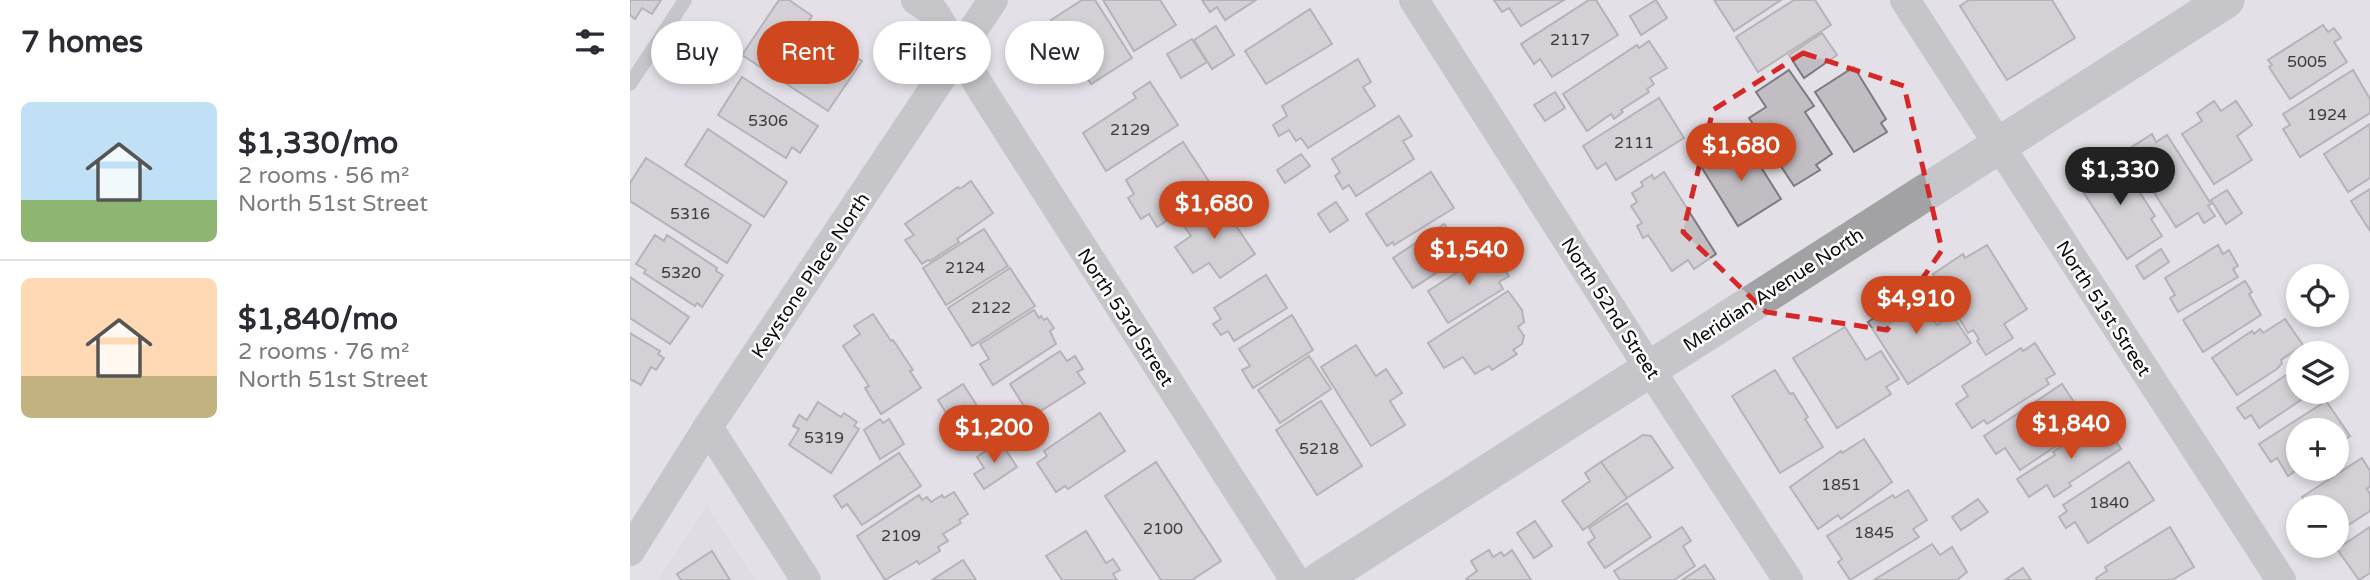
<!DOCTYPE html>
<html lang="en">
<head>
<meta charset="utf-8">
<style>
  body { margin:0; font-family:"Varela Round",sans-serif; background:#f7f7f7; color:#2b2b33; height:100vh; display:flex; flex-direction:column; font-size:26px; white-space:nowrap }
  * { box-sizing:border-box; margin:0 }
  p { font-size:23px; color:#7c7c81 }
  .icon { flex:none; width:38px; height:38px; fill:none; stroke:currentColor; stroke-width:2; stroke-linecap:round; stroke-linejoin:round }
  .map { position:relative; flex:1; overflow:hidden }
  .drawer { display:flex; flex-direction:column; background:#fff; width:630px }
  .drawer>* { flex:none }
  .top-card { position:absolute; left:21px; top:21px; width:665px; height:63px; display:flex; gap:14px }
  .controls { position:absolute; left:1656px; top:264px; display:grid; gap:14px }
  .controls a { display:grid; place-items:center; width:63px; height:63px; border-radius:50%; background:#fff; box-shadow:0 4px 10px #0003; font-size:35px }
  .price { position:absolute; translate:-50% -60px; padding:0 16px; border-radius:24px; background:#cf471e; color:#fff; font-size:23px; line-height:46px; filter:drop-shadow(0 2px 4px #0008) }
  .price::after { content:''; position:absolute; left:50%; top:42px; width:21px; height:16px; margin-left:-10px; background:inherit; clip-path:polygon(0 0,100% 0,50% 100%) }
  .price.selected { background:#222; color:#fff }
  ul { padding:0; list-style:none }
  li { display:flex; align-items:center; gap:21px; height:175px; padding:0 21px }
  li+li { border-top:2px solid #e1e1e2 }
  li span { display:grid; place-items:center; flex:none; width:196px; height:140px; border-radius:10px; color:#555 }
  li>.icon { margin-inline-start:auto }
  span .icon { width:84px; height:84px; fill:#fffc; stroke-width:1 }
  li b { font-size:30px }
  h2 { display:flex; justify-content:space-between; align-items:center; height:84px; padding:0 21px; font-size:30px }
  .pill { padding:0 24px; border-radius:32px; background:#fff; box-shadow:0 4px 10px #0003; font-size:24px; line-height:63px }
  .pill.selected { background:#cf471e; color:#fff }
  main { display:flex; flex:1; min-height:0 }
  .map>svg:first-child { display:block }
  .built { fill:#d9d4e1 }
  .building { fill:#c1bdc2; stroke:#7e7a7f; stroke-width:2 }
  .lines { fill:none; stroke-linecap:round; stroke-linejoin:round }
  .service { stroke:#a2a2a5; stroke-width:14 }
  .minor { stroke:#a2a2a5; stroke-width:30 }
  .tertiary { stroke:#a2a2a5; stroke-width:37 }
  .marked { fill:none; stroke:#d62828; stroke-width:5; stroke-dasharray:14 9; stroke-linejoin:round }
  .labels { text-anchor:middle; stroke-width:5; stroke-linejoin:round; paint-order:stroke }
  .number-label { font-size:16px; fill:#3b3a3c }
  .street-label { font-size:19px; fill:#0e0e0f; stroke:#fff }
</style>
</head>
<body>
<main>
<section class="drawer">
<h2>7 homes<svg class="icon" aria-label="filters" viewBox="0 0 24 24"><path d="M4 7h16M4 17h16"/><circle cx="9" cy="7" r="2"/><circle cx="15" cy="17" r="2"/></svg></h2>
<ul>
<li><span style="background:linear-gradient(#bfe0f5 70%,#8fb573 0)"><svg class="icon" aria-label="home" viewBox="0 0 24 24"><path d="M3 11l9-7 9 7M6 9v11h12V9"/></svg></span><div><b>$1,330/mo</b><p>2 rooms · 56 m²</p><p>North 51st Street</p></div></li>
<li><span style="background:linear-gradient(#ffd9b3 70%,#c2b280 0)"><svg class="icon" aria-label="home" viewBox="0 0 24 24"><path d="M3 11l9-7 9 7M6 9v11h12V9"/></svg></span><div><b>$1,840/mo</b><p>2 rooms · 76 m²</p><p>North 51st Street</p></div></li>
</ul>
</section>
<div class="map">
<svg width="1740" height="580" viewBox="0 0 1740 580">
  <rect width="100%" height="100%" fill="#e3e1e7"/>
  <polygon class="built" points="77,505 126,580 28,580"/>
  <g class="building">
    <polygon points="0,0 31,0 22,14 12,8 5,19 0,15"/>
    <polygon points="149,0 159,0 182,16 177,24 232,61 198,111 112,55"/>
    <polygon points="452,0 465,0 502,58 461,84 421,20"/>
    <polygon points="473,0 530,0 546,25 504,51"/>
    <polygon points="572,0 626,0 595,20 587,7 580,12"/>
    <polygon points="864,0 934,0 891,26 879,8 872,12"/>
    <polygon points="959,0 966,0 988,35 922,77 910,59 904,64 891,44"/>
    <polygon points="1026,0 1037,18 1011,35 1000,16"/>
    <polygon points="1084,0 1151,0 1104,31"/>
    <polygon points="1164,0 1185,0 1201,25 1128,72 1106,37"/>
    <polygon points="1339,0 1422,0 1445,38 1377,80 1330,6"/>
    <polygon points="680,9 702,44 636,84 615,51"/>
    <polygon points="1693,25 1698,32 1704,28 1711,38 1704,42 1717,62 1660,99 1639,67 1642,65 1638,60"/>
    <polygon points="586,26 604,55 582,69 564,40"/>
    <polygon points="1192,33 1207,55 1174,78 1159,55"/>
    <polygon points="562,39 577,62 551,78 537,54"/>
    <polygon points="1019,41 1037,68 1020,78 1024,84 1017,89 1019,92 991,110 993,112 984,119 981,114 957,131 933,94 1007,45 1009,48"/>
    <polygon points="728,59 741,82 733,87 745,106 678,148 671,138 666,141 659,130 649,136 643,125 657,116 652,106"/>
    <polygon points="1224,67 1256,119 1251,123 1257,132 1224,152 1185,92"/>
    <polygon points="1159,70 1184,106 1175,112 1202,154 1186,165 1190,170 1164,186 1119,118 1136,107 1126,92"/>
    <polygon points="1723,70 1740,99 1740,113 1670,157 1653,129 1660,125 1653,114"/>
    <polygon points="112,77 188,126 170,153 162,147 156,158 88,115"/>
    <polygon points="520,82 548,125 476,171 453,133 506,98 503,93"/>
    <polygon points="925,92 935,108 915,121 904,105"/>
    <polygon points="1029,98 1054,138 986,180 976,163 967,169 953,146"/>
    <polygon points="1584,101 1591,111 1606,101 1622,125 1607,136 1622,160 1584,184 1552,134 1572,121 1567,113"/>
    <polygon points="769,116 782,136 773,141 784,159 726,196 719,185 713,189 705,176 710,172 702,159"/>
    <polygon points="1740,124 1740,178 1718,192 1694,154"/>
    <polygon points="78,129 157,182 134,217 55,165"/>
    <polygon points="1522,134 1526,142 1537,135 1581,204 1578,206 1585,216 1574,223 1568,213 1546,227 1497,150"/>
    <polygon points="553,142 584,189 527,227 519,214 511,219 498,198 504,194 496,180"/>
    <polygon points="1099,142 1104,150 1115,142 1151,199 1108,226 1072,168 1089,157 1086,150"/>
    <polygon points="671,154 680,166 655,183 647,170"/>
    <polygon points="1486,156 1525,216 1521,219 1532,236 1497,259 1446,181"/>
    <polygon points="16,158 121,225 97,263 0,201 0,183"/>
    <polygon points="801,172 824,208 764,245 763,242 757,246 736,214"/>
    <polygon points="1034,172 1086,254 1064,269 1058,260 1042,271 1018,235 1013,238 1007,226 1012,223 1001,206 1007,202 1002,193 1013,186 1011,182 1022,175 1024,179"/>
    <polygon points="341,181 363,213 327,239 329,242 300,261 298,260 292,264 275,240 284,235 275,224 328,187 330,189"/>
    <polygon points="1740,189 1740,231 1721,201"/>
    <polygon points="1597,190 1612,213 1596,224 1581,200"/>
    <polygon points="587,198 625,254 590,278 579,263 563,273 545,247 561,236 551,222"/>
    <polygon points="706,202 718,220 700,232 688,214"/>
    <polygon points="814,224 820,232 826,228 836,230 842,239 841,245 843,249 783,288 763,258"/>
    <polygon points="354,229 378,266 316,305 293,268"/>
    <polygon points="25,235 34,241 37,235 87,268 86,271 93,275 72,307 67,303 65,306 14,273 16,270 6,264"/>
    <polygon points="1357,245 1397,309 1374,324 1383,338 1356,355 1347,341 1349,339 1343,330 1338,333 1326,313 1329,311 1317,290 1314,292 1303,274 1333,254 1335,258"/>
    <polygon points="1588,245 1593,254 1599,250 1608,266 1603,269 1608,277 1548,312 1540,298 1545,295 1535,278"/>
    <polygon points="1531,249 1539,262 1514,279 1506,266"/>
    <polygon points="862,250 879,276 869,282 873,289 818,323 798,291"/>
    <polygon points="380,268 405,306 342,346 318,308"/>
    <polygon points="636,275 657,308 604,341 598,331 591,335 583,324 591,319 584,308"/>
    <polygon points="0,277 59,317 40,344 0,318"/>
    <polygon points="1615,281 1622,292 1619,294 1631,315 1573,352 1553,320"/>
    <polygon points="878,291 892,310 894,322 888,327 894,336 892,344 883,350 887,354 862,370 859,366 845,374 833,357 814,368 798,343"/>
    <polygon points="1286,292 1307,325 1322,315 1341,343 1278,384 1238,322 1256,310 1252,305 1268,294 1272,301"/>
    <polygon points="404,310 409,318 411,316 414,320 417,318 424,328 420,331 426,344 363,385 350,364 359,359 350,344"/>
    <polygon points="243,314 261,341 263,340 283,370 280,371 291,388 251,414 235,388 239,386 213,346 230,334 224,326"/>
    <polygon points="662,315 683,350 623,388 612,370 620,366 609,349"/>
    <polygon points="1655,319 1673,345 1651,360 1652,363 1647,369 1607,395 1582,358 1622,331 1624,334 1630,329 1633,333"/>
    <polygon points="1215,327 1236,360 1251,351 1269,379 1256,387 1261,394 1207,428 1163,358"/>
    <polygon points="0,333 30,351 28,354 34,358 26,370 21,367 11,385 0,379"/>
    <polygon points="1405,343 1425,374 1416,379 1419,384 1357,424 1354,420 1342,428 1326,404 1338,396 1332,386 1391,348 1393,351"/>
    <polygon points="726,345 746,376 756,369 772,393 760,401 775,425 741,446 691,367"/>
    <polygon points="430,351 437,361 445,356 453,369 447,372 455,383 401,417 380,384"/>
    <polygon points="679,356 701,389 650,423 628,390"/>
    <polygon points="1145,370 1160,394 1163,393 1178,417 1175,419 1193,447 1150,473 1102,396"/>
    <polygon points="1656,375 1661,382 1667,379 1668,381 1667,393 1671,400 1629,428 1621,415 1615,419 1607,408"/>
    <polygon points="333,384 353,415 328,431 308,400"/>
    <polygon points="1432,384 1448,408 1443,412 1453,428 1390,470 1375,448 1366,454 1354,436"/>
    <polygon points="691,401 732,466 687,495 646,430"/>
    <polygon points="1696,401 1720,436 1706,445 1706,430 1668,430 1668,469 1658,476 1647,458 1641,462 1629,444"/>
    <polygon points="188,402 211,417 214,413 227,422 224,426 229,429 201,473 159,445 169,429 163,426 169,415 177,420"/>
    <polygon points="470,413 495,451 438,489 435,486 426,492 407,463 417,456 414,451"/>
    <polygon points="250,419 253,423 259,419 274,444 250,459 234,430"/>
    <polygon points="1472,420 1491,449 1439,483 1441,486 1424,497 1417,485 1399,497 1387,479 1425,455 1423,452"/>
    <polygon points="1013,435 1021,436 1043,468 997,498 971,462"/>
    <polygon points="1234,439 1262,482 1211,519 1208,515 1188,529 1160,487 1211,451 1212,453"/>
    <polygon points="370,441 387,467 354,489 344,474 354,468 347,457"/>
    <polygon points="269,453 291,486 232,525 217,504 212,508 204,496"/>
    <polygon points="1732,458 1740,471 1740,486 1737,489 1740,494 1740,511 1706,533 1706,508 1679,508 1672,497"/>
    <polygon points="526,462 591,561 562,580 531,580 475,496"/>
    <polygon points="971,462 997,498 953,530 932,501 960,481 955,473"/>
    <polygon points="1499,462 1524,500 1458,543 1445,522 1436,528 1429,517 1437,511 1433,505"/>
    <polygon points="1278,490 1297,520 1283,529 1289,537 1220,580 1208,562 1212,559 1197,536 1263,495 1265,498"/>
    <polygon points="324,492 338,514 329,520 331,523 313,534 318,541 308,547 310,551 289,564 287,561 255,580 227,536 289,495 292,500 297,497 301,502 312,495 314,498"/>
    <polygon points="1348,499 1358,512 1331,530 1322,517"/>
    <polygon points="997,503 1021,537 975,568 958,543 965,538 959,528"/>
    <polygon points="905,521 922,546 904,558 887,533"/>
    <polygon points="1052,527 1061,541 1053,546 1065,566 1044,580 990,580 984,571"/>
    <polygon points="1540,527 1564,567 1542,580 1467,580 1466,578 1477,571 1475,567"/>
    <polygon points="1740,527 1740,573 1729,580 1707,549"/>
    <polygon points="456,531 476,563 483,559 490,570 483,574 487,580 432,580 416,556"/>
    <polygon points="1302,544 1310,555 1322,547 1337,572 1327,580 1244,580"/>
    <polygon points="859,550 863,557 871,552 874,556 882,550 901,580 837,580 836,579 847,571 841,561"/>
    <polygon points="82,551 100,580 51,580 47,574"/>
    <polygon points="333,560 346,580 302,580"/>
    <polygon points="1075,565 1085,580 1052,580"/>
    <polygon points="1393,568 1401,580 1375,580"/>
  </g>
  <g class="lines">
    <polyline class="service" points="0,84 55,0"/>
    <g class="minor">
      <polyline points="286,0 304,12 355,95 665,580"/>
      <polyline points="784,0 1019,368 1158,580"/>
      <polyline points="1275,0 1651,580"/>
      <polyline points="78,427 176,580"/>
      <polyline points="0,551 78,427 363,0"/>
    </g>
    <polyline class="tertiary" points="690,580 1596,0"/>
  </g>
  <path d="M0 0H1740V580H0ZM1173 53 1274 86 1312 250 1257 330 1136 312 1053 232 1083 110Z" fill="#e3e1e7" fill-opacity=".55" fill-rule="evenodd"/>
  <path class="marked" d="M1173 53 1274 86 1312 250 1257 330 1136 312 1053 232 1083 110Z"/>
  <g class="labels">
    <g class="number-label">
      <text x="940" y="45">2117</text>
      <text x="1677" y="67">5005</text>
      <text x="1697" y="120">1924</text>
      <text x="138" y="126">5306</text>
      <text x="500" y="135">2129</text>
      <text x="1004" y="148">2111</text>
      <text x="60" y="219">5316</text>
      <text x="335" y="273">2124</text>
      <text x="51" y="278">5320</text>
      <text x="361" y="313">2122</text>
      <text x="194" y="443">5319</text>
      <text x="689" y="454">5218</text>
      <text x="1211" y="490">1851</text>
      <text x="1479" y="508">1840</text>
      <text x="533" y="534">2100</text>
      <text x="1244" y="538">1845</text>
      <text x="271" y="541">2109</text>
    </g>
    <g class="street-label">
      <text transform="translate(180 275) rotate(-56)" y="7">Keystone Place North</text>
      <text transform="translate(1143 289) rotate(-33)" y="7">Meridian Avenue North</text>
      <text transform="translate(981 308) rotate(57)" y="7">North 52nd Street</text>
      <text transform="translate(1474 308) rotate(57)" y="7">North 51st Street</text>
      <text transform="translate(496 317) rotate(57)" y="7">North 53rd Street</text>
    </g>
  </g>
</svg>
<div class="controls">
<a><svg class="icon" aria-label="locate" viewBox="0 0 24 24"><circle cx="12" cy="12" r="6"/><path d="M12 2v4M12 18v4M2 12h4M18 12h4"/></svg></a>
<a><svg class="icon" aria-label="layers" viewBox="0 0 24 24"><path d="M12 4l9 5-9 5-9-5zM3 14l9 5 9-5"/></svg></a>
<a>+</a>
<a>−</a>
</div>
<b class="price" style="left:1111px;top:183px">$1,680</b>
<b class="price selected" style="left:1490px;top:207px">$1,330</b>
<b class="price" style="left:584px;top:241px">$1,680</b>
<b class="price" style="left:839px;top:287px">$1,540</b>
<b class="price" style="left:1286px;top:336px">$4,910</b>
<b class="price" style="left:1441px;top:461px">$1,840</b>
<b class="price" style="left:364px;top:465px">$1,200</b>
<div class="top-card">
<a class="pill">Buy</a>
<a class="pill selected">Rent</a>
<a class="pill">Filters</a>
<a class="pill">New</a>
</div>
</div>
</main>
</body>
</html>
